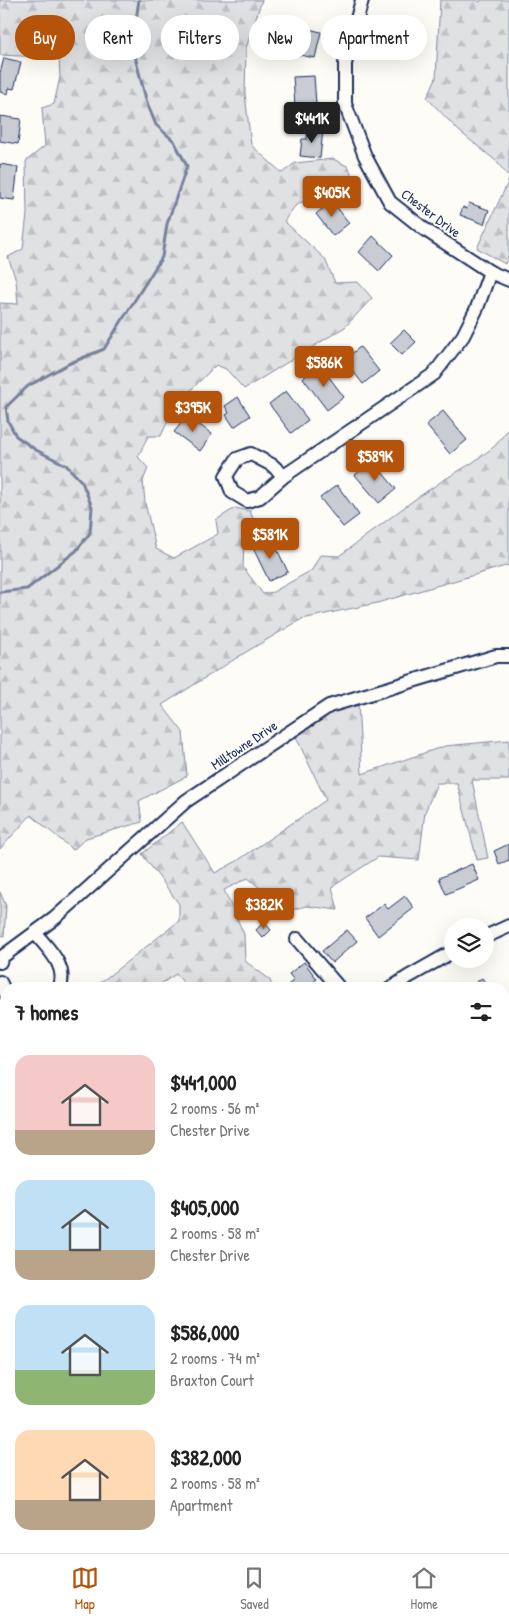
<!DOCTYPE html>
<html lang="en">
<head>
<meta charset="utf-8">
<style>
  body { margin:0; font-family:"Patrick Hand",sans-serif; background:#f2f2f2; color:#222; height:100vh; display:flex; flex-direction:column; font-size:19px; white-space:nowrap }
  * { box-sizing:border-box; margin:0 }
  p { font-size:16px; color:#767676 }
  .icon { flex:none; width:28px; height:28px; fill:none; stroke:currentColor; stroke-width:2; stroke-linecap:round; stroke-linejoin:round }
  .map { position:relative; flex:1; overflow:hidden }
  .panel { position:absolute; left:0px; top:982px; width:510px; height:571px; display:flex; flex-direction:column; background:#fff; border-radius:20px 20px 0 0; box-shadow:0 5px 20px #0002 }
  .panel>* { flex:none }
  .hud { position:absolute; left:15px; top:15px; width:480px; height:45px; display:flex; gap:10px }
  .controls { position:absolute; left:444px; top:918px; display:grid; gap:10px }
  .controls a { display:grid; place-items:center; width:50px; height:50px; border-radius:50%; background:#fff; box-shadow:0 5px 20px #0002; font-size:25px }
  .price { position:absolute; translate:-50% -42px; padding:0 11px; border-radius:5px; background:#b45309; color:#fff; font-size:16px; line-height:32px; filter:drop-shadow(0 1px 2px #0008) }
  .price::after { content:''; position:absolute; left:50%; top:30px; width:15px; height:11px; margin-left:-8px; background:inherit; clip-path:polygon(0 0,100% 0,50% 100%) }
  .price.on { background:#222; color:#fff }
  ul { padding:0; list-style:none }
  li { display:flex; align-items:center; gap:15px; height:125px; padding:0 15px }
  li span { display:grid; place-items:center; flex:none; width:140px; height:100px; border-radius:15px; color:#555 }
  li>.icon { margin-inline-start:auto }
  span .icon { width:60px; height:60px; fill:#fffc; stroke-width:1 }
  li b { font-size:21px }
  h2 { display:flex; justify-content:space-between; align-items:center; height:60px; padding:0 15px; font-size:21px }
  .pill { padding:0 18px; border-radius:22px; background:#fff; box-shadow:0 5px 20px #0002; font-size:18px; line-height:45px }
  .pill.on { background:#b45309; color:#fff }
  .menu { display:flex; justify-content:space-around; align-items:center; height:70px; border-top:1px solid #e0e0e0; background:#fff; font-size:14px; color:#767676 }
  .menu a { display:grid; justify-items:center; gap:2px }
  .menu .on { color:#b45309 }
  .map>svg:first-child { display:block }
  .forest { fill:url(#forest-firs); stroke:#7e88a0 }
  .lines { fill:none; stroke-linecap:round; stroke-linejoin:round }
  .stream { stroke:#76819c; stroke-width:3 }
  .building { fill:#c9ccd3; stroke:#1b2f5e }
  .minor-casing { stroke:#1b2f5e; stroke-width:16 }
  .minor { stroke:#fdfcf7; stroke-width:12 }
  .labels { text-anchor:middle; stroke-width:4; stroke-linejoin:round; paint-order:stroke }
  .street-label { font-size:14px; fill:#1b2f5e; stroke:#fdfcf7 }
</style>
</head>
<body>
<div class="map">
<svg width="509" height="1553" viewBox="0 0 509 1553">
  <defs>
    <pattern id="forest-firs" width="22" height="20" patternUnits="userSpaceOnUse" patternTransform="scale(1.25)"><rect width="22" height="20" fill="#e0e1e3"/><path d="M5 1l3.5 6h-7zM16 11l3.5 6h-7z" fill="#c0c1c5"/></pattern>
  </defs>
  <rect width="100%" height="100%" fill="#fdfcf7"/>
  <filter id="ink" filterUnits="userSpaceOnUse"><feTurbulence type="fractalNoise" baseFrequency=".02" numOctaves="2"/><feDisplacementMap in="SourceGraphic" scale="10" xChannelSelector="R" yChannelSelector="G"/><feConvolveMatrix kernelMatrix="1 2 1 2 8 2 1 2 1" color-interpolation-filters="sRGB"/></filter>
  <g filter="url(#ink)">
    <g class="forest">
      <polygon points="0,0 262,0 246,48 245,94 251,145 282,173 295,163 333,159 349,167 353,180 321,192 295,206 284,221 325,259 335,283 358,282 372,298 345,327 244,389 226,369 216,365 174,407 161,436 148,436 138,457 148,468 143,481 145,503 156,549 174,558 218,534 216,520 235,508 250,511 261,538 244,544 243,567 263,594 273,592 312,570 320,555 339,556 414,500 442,481 472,463 495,446 509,428 509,565 377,603 302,619 246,652 162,705 183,732 187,776 139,801 142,822 86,838 73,850 31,815 0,849 0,303 18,304 16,280 8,257 23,249 27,214 26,161 45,146 42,108 54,104 60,77 59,58 0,55"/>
      <polygon points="440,0 477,0 480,2 481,0 509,0 509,177 496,161 459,131 427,98 436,78"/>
      <polygon points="509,180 509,254 505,264 477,248"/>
      <polygon points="358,703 362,774 445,746 509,740 509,780 472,780 488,858 477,860 457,783 437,783 425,812 419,860 378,857 332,887 338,910 307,906 287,911 248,878 224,890 244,934 245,961 269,979 274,989 189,989 176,974 153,989 84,989 96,986 179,921 179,904 142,854 182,822 215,873 237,861 326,800 296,737 329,713"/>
      <polygon points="0,892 6,906 4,936 0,935"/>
      <polygon points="6,1069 6,1212 0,1210 0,1076"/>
      <polygon points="504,1233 509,1234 509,1288 504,1280"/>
      <polygon points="6,1459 6,1548 194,1548 190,1553 0,1553 0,1466"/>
      <polygon points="354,1548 390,1548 399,1553 361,1553"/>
    </g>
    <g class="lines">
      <polyline class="stream" points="0,592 27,589 76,551 90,533 92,507 82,482 66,465 36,450 16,436 8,421 6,407 28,386 68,364 104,349 162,257 167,224 187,166 174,141 156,125 147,103 136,61 136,20 139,0"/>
    </g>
    <g class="building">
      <polygon points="300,27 321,32 315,58 294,54"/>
      <polygon points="4,58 21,62 14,89 9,88 8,94 0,92 0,73"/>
      <polygon points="314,76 316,104 295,106 293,77"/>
      <polygon points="0,116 21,119 18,144 0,141"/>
      <polygon points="308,129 323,130 320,158 300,156 302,139 307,139"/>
      <polygon points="0,164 18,167 14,200 0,198"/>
      <polygon points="332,201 349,223 333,236 316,214"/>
      <polygon points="469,203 489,210 484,224 460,215 463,207 467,209"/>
      <polygon points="373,236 393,255 379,271 359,252"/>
      <polygon points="404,330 416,342 402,355 390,343"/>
      <polygon points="360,347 379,371 363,384 344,360"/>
      <polygon points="320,365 344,397 327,410 303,378"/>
      <polygon points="286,391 308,420 291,433 269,404"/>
      <polygon points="238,397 250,416 234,427 226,415 229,413 225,406"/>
      <polygon points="443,411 467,440 450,454 426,425"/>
      <polygon points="187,416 212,434 200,451 174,432"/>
      <polygon points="372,460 396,489 379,503 355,475"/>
      <polygon points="337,485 359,515 343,527 320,498"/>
      <polygon points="272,539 288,572 269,581 253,548"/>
      <polygon points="509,844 509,860 499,864 494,851"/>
      <polygon points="472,864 479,880 446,894 439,878"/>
      <polygon points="405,896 414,908 378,936 365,918 384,904 388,909"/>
      <polygon points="264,922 271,930 263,938 256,930"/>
      <polygon points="347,930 357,941 332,963 322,951"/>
      <polygon points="304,962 317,979 305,989 283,989 294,980 289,974"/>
      <polygon points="482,978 490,989 467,989"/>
    </g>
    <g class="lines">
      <g class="minor-casing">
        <g id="minor">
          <polyline points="362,0 345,64 345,104 365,156 390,202 424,229 490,272 509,280"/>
          <polyline points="284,476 272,465 251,454 237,459 226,476 232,492 247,501 260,497 284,476 434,374 463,336 477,308 490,272"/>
          <path d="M36 934C48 949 69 967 59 989"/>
          <polyline points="485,937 509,926"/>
          <polyline points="297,939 340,989"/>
          <polyline points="0,962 2,957 55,918 186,801 329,706 496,656 509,656"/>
          <polyline points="0,982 6,994"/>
          <polyline points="390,989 408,977 452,952"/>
          <polyline points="0,1329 6,1323"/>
          <polyline points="504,1488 509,1484"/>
          <polyline points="444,1553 447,1548"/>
        </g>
      </g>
      <use href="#minor" class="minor"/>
    </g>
  </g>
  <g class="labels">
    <g class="street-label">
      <text transform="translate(431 213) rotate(37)" y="5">Chester Drive</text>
      <text transform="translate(244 745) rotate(-34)" y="5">Milltowne Drive</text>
    </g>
  </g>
</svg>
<div class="controls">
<a><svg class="icon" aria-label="layers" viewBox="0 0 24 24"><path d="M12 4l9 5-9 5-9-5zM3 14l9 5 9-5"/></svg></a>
</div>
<b class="price on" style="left:312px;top:144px">$441K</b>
<b class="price" style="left:332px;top:218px">$405K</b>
<b class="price" style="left:324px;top:388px">$586K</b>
<b class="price" style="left:193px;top:433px">$395K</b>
<b class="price" style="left:375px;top:482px">$589K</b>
<b class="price" style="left:270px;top:560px">$581K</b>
<b class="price" style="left:264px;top:930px">$382K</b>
<div class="hud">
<a class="pill on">Buy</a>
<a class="pill">Rent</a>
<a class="pill">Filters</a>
<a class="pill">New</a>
<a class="pill">Apartment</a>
</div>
<section class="panel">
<h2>7 homes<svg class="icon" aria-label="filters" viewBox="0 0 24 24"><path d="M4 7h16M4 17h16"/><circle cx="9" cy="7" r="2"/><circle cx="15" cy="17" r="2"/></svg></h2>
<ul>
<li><span style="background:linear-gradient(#f6c9c9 75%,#b9a48a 0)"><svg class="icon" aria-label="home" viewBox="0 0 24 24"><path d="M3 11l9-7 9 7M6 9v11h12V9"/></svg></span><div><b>$441,000</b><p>2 rooms · 56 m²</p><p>Chester Drive</p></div></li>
<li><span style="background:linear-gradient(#bfe0f5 70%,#b9a48a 0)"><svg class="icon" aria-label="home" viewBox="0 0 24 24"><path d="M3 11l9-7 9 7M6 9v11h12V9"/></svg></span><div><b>$405,000</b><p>2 rooms · 58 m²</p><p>Chester Drive</p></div></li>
<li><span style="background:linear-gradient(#bfe0f5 65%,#8fb573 0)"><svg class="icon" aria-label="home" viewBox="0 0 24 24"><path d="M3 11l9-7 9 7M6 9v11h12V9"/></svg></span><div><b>$586,000</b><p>2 rooms · 74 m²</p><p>Braxton Court</p></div></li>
<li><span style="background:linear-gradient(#ffd9b3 70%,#b9a48a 0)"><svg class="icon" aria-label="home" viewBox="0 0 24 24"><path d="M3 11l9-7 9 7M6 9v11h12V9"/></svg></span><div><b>$382,000</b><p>2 rooms · 58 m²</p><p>Apartment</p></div></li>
</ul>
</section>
</div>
<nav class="menu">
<a class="on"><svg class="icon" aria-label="map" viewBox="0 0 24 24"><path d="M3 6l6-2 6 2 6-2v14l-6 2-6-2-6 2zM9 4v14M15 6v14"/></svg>Map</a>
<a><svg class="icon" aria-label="saved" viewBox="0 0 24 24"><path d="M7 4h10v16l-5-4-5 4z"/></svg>Saved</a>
<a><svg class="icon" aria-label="home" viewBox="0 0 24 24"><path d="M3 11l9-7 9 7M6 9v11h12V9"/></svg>Home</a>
</nav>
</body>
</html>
